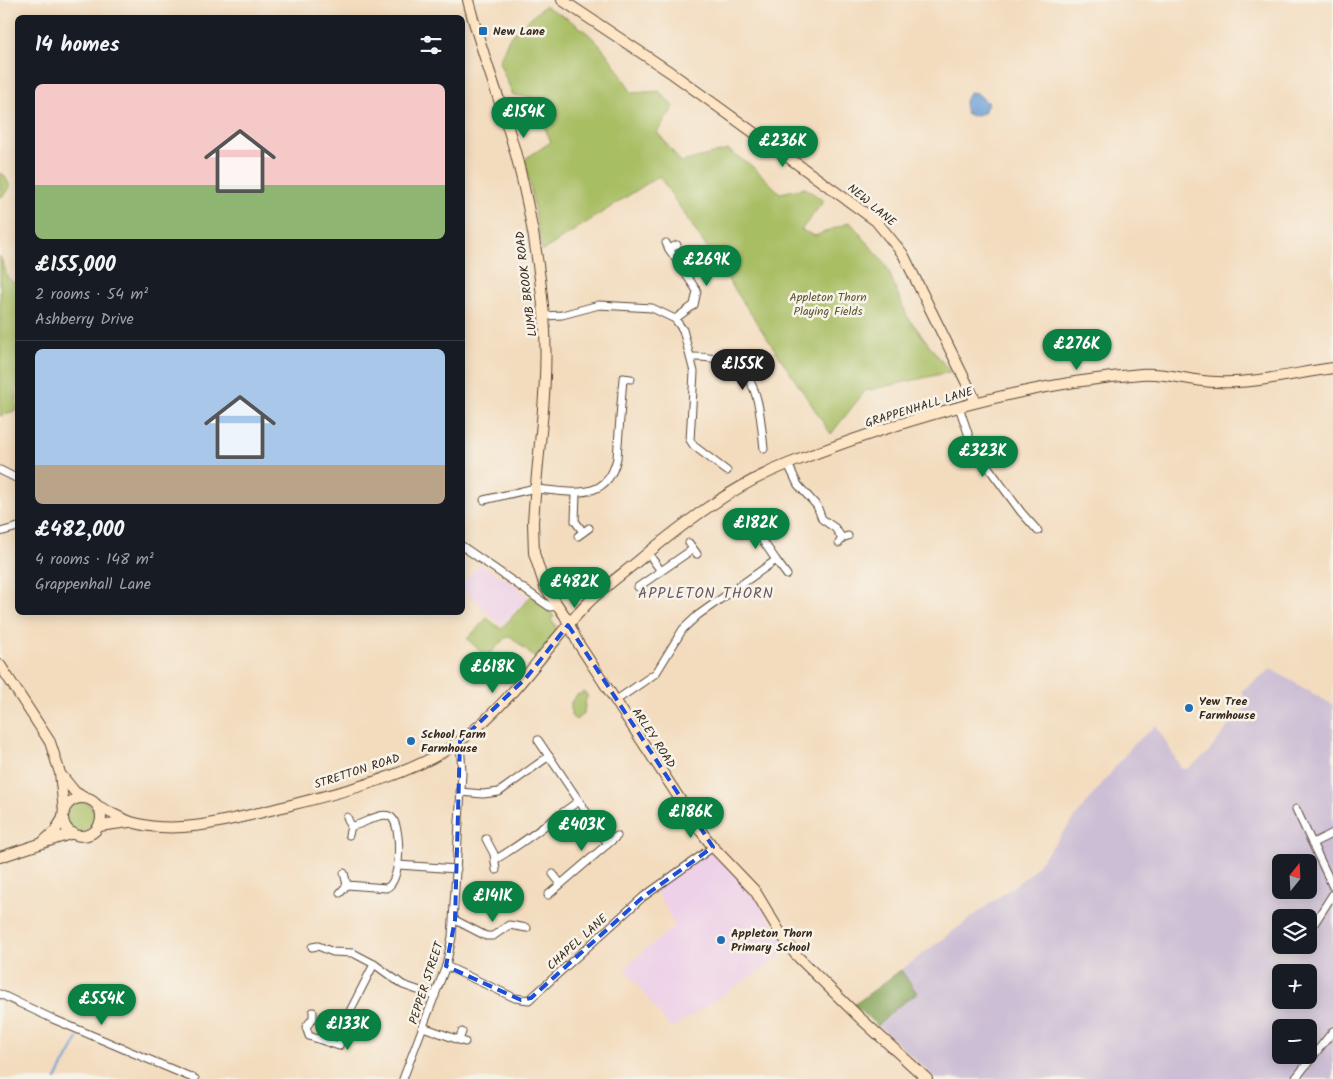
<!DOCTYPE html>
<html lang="en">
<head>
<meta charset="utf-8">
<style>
  body { margin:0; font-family:Kalam,sans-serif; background:#242831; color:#f1f3f6; height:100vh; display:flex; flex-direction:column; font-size:19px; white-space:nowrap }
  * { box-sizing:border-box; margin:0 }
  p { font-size:16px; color:#9ea1a6 }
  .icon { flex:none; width:28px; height:28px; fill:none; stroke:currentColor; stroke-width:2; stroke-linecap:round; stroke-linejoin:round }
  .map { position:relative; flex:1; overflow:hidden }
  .panel { position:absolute; left:15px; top:15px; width:450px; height:600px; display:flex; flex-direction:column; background:#171b24; border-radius:8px; box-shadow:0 2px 12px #0003 }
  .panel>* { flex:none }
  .needle { width:32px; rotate:18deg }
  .buttons { position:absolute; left:1272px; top:854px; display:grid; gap:10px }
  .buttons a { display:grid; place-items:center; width:45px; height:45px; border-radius:8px; background:#171b24; box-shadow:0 2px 12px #0003; font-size:25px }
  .price { position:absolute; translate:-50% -42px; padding:0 11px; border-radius:18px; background:#0b8043; color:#fff; font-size:16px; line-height:32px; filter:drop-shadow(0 1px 2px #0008) }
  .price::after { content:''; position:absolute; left:50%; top:30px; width:15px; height:11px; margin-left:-8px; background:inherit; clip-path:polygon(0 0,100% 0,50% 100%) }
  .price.on { background:#222; color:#fff }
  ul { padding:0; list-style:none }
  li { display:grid; align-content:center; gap:10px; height:265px; padding:0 20px }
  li+li { border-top:1px solid #363941 }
  li span { display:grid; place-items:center; height:155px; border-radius:8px; color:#555 }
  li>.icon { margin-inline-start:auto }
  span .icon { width:90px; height:90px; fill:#fffc; stroke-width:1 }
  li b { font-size:21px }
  h2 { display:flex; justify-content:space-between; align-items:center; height:60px; padding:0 20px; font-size:21px }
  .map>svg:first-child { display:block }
  .built { fill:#eed0e8 }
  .industrial { fill:#ccbed4; fill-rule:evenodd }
  .green { fill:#a8be64; stroke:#727441 }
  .forest { fill:#86a55a; stroke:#60683c }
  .water { fill:#6a9cd5; stroke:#52637a }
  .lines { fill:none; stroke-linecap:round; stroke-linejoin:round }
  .stream { stroke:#6a9cd5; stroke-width:2 }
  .street-casing { stroke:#574536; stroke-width:9 }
  .secondary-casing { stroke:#574536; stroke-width:12 }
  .street { stroke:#fff; stroke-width:7 }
  .secondary { stroke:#fde5c5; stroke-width:10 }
  .marked { fill:none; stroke:#1d4ed8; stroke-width:4; stroke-dasharray:10 6; stroke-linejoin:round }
  .poi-dot { fill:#1f6fb2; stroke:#f7f3e8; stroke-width:2 }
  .labels { text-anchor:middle; stroke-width:5; stroke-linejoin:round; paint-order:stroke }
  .poi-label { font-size:12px; font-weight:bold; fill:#3b2a1e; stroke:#f7f3e8; text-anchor:start }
  .street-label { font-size:12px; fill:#3b2a1e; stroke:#f7f3e8 }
  .park-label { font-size:12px; fill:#5c5633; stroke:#f7f3e8 }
  .quarter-label { font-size:15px; letter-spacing:1px; fill:#6b5862; stroke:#f7f3e8 }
</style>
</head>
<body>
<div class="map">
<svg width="1333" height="1079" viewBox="0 0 1333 1079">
  <rect width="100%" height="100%" fill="#f7f3e8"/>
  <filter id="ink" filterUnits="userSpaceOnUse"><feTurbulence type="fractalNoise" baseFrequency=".02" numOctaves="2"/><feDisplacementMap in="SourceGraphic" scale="10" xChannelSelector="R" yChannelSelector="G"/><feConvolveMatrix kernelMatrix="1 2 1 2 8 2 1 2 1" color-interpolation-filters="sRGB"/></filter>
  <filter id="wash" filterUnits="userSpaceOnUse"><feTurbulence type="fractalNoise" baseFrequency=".0096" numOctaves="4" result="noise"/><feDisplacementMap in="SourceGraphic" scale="20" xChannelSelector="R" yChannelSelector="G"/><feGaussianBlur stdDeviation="1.12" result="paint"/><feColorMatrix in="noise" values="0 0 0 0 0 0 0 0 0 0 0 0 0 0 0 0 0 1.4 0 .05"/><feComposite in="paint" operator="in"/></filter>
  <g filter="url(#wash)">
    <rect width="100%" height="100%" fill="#f3dcbe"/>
    <g class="built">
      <polygon points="480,564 514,584 528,597 502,626 463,589 463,583"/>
      <polygon points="713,847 733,868 790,947 770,964 671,1029 625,969 640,954 675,926 655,888"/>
    </g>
    <path class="industrial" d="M1271 669 1333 705V1079H936L879 1026 896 1008 917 993 901 970 1031 873 1132 746 1156 725 1181 768 1187 769 1208 753 1237 715 1249 706 1241 691ZM1281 862H1309V890H1281ZM1281 918H1309V945H1281ZM1281 972H1309V1000H1281ZM1281 1028H1309V1055H1281Z"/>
    <g class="green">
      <path d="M544 6C592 29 606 49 632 93L659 91 674 107 657 132 681 162 728 150 753 167 780 193 805 188 824 201 801 230 815 236 850 222 886 265 907 316 950 372 865 391 831 434 659 176 542 251 525 159 551 142 531 97 513 95 499 62 509 38Z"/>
      <polygon points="0,173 4,175 10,186 5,194 0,198"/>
      <polygon points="0,256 8,278 18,286 17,410 0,416"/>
      <polygon points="531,596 554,616 551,620 555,624 556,632 535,658 510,636 505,638 487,657 467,639 487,618 501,629"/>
      <polygon points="585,692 588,697 586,698 584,713 576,720 571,716 571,702 577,695"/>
      <circle cx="81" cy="817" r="15"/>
    </g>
    <polygon class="forest" points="901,970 917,993 896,1008 878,1026 854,1005"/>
    <polygon class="water" points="969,92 977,93 988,103 984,113 972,116 966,113 964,104"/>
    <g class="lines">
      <polyline class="stream" points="56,1079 78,1038"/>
    </g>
  </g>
  <g filter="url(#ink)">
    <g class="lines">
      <g class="street-casing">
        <g id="street">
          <polyline points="666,243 669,249 677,245"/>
          <polyline points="669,249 697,291 694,305 675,319"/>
          <polyline points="544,316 562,315 599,305 652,308 675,319 683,330 694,372 690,440 694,446 727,471"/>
          <path d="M691 357C758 356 758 394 764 449"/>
          <polyline points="959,407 972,445 1021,512 1038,531"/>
          <polyline points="788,464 798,485 817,506 822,519 835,528 842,538"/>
          <polyline points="0,470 18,479"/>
          <path d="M535 489C570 491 607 504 617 458L623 378 631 379"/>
          <polyline points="576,493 575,521 583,532"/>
          <polyline points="484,500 535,488"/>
          <polyline points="754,528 776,560"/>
          <polyline points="0,532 18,527"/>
          <polyline points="578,536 589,528"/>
          <polyline points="689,543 697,554"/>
          <polyline points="839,543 842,538 848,536"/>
          <polyline points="462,546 550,607 556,606"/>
          <polyline points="648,553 661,571"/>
          <polyline points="638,587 693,549"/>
          <polyline points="615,701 656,673 683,629 698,615 776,560 787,575"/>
          <polyline points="538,740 608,844"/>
          <polyline points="460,792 483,794 499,792 549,756"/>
          <polyline points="1296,809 1333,887"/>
          <polyline points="347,817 351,826 349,835"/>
          <polyline points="486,839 494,854 496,870"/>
          <polyline points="1313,843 1333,833"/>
          <path d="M496 859C526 842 551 820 579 801"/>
          <polyline points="398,865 457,869"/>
          <polyline points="561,884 617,836"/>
          <path d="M347 885 386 888C402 883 402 825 391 817 380 810 363 826 351 826"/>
          <polyline points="340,893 347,885 344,873"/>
          <polyline points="548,895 561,884 553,874"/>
          <polyline points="455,920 486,936 493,936 509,925 527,928"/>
          <polyline points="1312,927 1333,894"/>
          <polyline points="312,947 318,946 333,952 353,953 374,964 403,985 435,996"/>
          <polyline points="446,966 515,998 529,1000 643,897 713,847"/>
          <polyline points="0,994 53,1019 195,1079"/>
          <polyline points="313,1012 313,1018 306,1027 309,1036 339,1046 350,1011 374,964"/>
          <polyline points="423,1027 459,1040"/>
          <polyline points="462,1032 459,1040 465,1042"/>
          <polyline points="403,1079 446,966 452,937 462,773 460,741"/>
          <polyline points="1295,1079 1333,1031"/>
        </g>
      </g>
      <g class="secondary-casing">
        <g id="secondary">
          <path d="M468 0C481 53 502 103 516 155 530 208 539 261 544 315 550 384 537 454 533 523L534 553 545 587 565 616 578 643 700 830 713 847 755 891 781 934 796 955 860 1018 927 1079"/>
          <polyline points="562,0 670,72 876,221 903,254 976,402"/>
          <polyline points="0,665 50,742 60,773 64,812"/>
          <polyline points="62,776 75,792 85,798"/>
          <circle cx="82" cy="817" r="19"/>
          <path d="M98 806C110 812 122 820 135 823 178 835 229 820 271 810 333 794 413 777 464 738 513 701 544 649 585 606 601 589 620 576 638 561 684 523 732 486 788 464 900 420 1021 384 1141 374 1168 372 1191 382 1217 382 1255 384 1295 373 1333 368"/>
          <polyline points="99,826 129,822"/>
          <polyline points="44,841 55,831 63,818"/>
          <polyline points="0,857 73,833"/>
        </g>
      </g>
      <use href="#street" class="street"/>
      <use href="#secondary" class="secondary"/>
    </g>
  </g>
  <path class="marked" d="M568 625 713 847 643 897 531 998 521 1000 446 966 455 920 460 741 526 678Z"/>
  <g class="poi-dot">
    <rect x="478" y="26" width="10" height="10" rx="2.5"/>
    <circle cx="1189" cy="708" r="5"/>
    <circle cx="411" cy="741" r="5"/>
    <circle cx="721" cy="940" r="5"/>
  </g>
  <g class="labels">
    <g class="poi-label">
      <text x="493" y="35">New Lane</text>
      <text x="1199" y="705">Yew Tree<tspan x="1199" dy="14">Farmhouse</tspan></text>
      <text x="421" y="738">School Farm<tspan x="421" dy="14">Farmhouse</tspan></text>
      <text x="731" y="937">Appleton Thorn<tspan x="731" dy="14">Primary School</tspan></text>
    </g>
    <g class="street-label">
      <text transform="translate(872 205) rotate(40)" y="4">NEW LANE</text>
      <text transform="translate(526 284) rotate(-97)" y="4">LUMB BROOK ROAD</text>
      <text transform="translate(919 407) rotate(-17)" y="4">GRAPPENHALL LANE</text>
      <text transform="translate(654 738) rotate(57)" y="4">ARLEY ROAD</text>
      <text transform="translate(357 771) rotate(-18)" y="4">STRETTON ROAD</text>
      <text transform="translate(577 942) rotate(-42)" y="4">CHAPEL LANE</text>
      <text transform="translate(426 983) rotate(-72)" y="4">PEPPER STREET</text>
    </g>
    <g class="park-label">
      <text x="828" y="301">Appleton Thorn<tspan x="828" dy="14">Playing Fields</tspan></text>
    </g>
    <g class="quarter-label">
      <text x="706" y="598">APPLETON THORN</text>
    </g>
  </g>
</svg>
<div class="buttons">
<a><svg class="needle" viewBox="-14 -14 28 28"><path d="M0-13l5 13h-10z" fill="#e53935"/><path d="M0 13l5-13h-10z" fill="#9ea1a6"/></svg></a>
<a><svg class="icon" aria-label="layers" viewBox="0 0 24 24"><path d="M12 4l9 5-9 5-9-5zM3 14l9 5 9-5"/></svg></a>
<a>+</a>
<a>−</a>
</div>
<b class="price" style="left:524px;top:139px">£154K</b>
<b class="price" style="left:783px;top:168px">£236K</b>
<b class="price" style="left:707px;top:287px">£269K</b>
<b class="price" style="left:1077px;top:371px">£276K</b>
<b class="price on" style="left:743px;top:391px">£155K</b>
<b class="price" style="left:983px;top:478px">£323K</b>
<b class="price" style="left:756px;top:550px">£182K</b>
<b class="price" style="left:575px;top:609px">£482K</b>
<b class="price" style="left:493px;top:694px">£618K</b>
<b class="price" style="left:691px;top:839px">£186K</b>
<b class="price" style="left:582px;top:852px">£403K</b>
<b class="price" style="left:493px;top:923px">£141K</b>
<b class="price" style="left:102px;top:1026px">£554K</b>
<b class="price" style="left:348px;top:1051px">£133K</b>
<section class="panel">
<h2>14 homes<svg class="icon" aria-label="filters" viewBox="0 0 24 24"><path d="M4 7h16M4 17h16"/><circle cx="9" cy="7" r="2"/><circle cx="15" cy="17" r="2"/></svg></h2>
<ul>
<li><span style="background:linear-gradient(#f6c9c9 65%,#8fb573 0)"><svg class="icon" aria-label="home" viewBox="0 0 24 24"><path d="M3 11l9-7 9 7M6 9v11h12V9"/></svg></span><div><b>£155,000</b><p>2 rooms · 54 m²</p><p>Ashberry Drive</p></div></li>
<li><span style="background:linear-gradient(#a9c7e8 75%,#b9a48a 0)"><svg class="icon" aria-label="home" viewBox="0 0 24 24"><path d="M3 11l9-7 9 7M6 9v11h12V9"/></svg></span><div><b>£482,000</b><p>4 rooms · 148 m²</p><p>Grappenhall Lane</p></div></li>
</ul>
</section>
</div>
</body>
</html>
